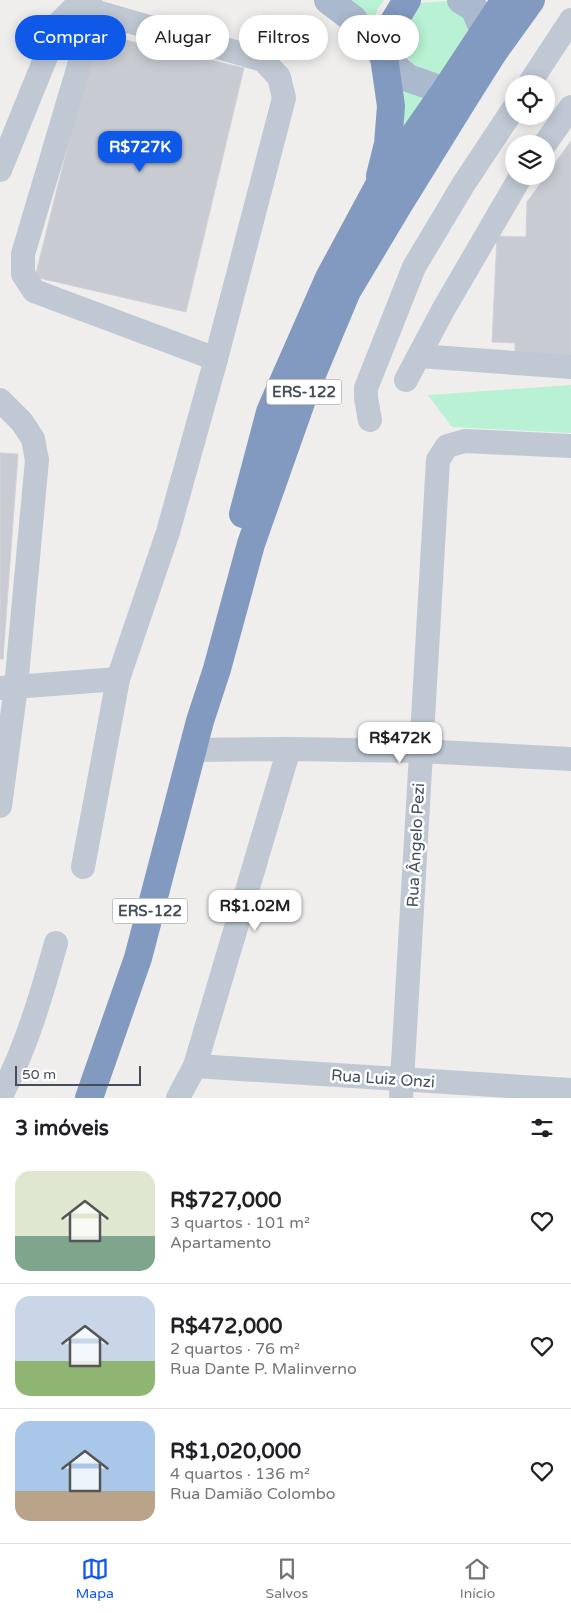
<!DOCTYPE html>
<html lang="pt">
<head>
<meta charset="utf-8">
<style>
  body { margin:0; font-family:"Varela Round",sans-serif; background:#f2f2f2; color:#202124; height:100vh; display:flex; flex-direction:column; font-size:19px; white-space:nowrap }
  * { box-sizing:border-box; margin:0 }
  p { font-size:16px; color:#757577 }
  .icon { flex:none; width:28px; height:28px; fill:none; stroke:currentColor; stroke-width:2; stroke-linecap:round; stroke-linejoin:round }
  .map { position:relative; height:1098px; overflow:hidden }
  .side { display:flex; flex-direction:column; background:#fff; flex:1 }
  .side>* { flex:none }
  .top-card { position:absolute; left:15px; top:15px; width:541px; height:45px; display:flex; gap:10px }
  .buttons { position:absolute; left:505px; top:75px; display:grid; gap:10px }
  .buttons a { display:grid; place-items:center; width:50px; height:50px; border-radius:50%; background:#fff; box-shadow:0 2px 12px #0003; font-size:25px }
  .scale { position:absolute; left:15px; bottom:12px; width:126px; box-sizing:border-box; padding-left:5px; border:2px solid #444e5b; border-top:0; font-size:14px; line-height:18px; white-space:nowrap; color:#444e5b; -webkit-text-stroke:4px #fff; paint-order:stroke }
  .price { position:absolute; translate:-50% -42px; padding:0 11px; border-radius:10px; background:#fff; color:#222; font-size:16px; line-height:32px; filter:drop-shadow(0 1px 2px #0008) }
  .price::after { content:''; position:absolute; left:50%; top:30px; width:15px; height:11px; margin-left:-8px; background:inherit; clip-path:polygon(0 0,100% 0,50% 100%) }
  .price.current { background:#0f59e8; color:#fff }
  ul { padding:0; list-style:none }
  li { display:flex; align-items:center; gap:15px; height:125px; padding:0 15px }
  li+li { border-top:1px solid #e0e0e0 }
  li span { display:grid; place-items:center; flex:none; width:140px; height:100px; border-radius:15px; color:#555 }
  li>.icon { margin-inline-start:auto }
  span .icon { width:60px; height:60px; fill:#fffc; stroke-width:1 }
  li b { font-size:21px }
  h2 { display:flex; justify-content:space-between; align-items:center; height:60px; padding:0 15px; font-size:21px }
  .tag { padding:0 18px; border-radius:22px; background:#fff; box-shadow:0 2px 12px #0003; font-size:18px; line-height:45px }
  .tag.current { background:#0f59e8; color:#fff }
  .dock { display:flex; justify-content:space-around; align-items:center; height:70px; border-top:1px solid #e0e0e0; background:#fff; font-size:14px; color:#757577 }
  .dock a { display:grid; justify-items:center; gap:2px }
  .dock .current { color:#0f59e8 }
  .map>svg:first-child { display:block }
  .green { fill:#b8f1d3 }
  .building { fill:#c9cbd3; stroke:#d1d2d9 }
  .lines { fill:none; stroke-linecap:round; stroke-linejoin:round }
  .minor { stroke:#bfc8d3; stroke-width:24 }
  .major { stroke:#abb9ce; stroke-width:28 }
  .highway { stroke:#829abf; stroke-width:28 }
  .labels { text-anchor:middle; stroke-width:5; stroke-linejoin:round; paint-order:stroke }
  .shield { fill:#fff; stroke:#7c838c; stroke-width:1 }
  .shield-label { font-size:15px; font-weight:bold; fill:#444e5b }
  .street-label { font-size:16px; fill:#444e5b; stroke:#fff }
</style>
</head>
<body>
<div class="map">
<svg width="571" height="1098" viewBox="0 0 571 1098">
  <rect width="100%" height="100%" fill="#f0eded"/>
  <g class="green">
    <polygon points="349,0 384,0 378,8 374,19"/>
    <polygon points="447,1 464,12 473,29 442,76 417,70 402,49 404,20 421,3"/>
    <polygon points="400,82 429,98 403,134"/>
    <polygon points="571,385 571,433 452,427 428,395"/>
  </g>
  <g class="building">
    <polygon points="96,33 244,68 186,312 35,277"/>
    <polygon points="571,141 571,358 515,356 515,343 492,342 497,236 526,237 527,202"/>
    <polygon points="0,453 18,454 3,659 0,659"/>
  </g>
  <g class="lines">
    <g class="minor">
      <polyline points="90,0 90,29 23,254 23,274 34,291 216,359"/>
      <polyline points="529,84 571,20"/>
      <polyline points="545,144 571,107"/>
      <polyline points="0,170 60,22 73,9 90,10 263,60 279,77 284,98 216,359 168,532 118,679 83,867"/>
      <polyline points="419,356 571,367"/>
      <polyline points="406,380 443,310 521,176"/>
      <polyline points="0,400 22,422 33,439 37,460 16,687 0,806"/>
      <polyline points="370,420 366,398 366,388 414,267 463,185 514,108"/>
      <polyline points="0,688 118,679"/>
      <polyline points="192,750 289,749 420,751 571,759"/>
      <polyline points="195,1066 571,1090"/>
      <path d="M0 1098C26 1048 41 997 56 943"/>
      <polyline points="178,1098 195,1066 289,749"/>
      <polyline points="401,1098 438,460 447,446 465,441 571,446"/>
    </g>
    <g class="major">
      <polyline points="328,0 353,19 384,57 408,78 445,91 469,91"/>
      <polyline points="461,0 474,8 493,52"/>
    </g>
    <g class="highway">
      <polyline points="380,176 388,144 391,106 384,57 390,28 407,0"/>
      <polyline points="243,514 270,412 329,278 378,187 445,91 505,0"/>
      <polyline points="89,1098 138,958 200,721 217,669 251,544 305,391 347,291 399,204 469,91 493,53 531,0"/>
    </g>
  </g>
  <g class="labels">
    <g class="shield">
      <rect x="266.5" y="379.5" width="75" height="25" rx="4"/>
      <rect x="112.5" y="898.5" width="75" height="25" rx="4"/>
    </g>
    <g class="shield-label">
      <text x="304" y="397">ERS-122</text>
      <text x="150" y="916">ERS-122</text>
    </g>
    <g class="street-label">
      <text transform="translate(415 845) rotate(-87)" y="6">Rua Ângelo Pezi</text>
      <text transform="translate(383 1078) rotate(4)" y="6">Rua Luiz Onzi</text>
    </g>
  </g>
</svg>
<div class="buttons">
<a><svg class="icon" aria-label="locate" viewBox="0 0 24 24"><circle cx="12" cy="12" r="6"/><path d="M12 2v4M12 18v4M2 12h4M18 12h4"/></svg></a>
<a><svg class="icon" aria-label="layers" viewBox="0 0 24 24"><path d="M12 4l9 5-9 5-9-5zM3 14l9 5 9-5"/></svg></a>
</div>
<div class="scale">50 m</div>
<b class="price current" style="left:140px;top:173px">R$727K</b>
<b class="price" style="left:400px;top:764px">R$472K</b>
<b class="price" style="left:255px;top:932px">R$1.02M</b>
<div class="top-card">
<a class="tag current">Comprar</a>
<a class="tag">Alugar</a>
<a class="tag">Filtros</a>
<a class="tag">Novo</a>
</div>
</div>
<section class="side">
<h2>3 imóveis<svg class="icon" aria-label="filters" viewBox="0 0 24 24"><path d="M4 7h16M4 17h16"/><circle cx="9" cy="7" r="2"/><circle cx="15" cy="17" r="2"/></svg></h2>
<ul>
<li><span style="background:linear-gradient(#dfe7d0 65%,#7fa58c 0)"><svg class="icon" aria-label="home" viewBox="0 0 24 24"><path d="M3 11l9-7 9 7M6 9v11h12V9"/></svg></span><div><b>R$727,000</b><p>3 quartos · 101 m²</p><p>Apartamento</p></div><svg class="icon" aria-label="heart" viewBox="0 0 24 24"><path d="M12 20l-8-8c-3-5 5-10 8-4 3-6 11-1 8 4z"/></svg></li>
<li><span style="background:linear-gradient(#c9d6e8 65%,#8fb573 0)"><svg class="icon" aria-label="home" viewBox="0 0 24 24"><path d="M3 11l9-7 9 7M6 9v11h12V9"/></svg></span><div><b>R$472,000</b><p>2 quartos · 76 m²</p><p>Rua Dante P. Malinverno</p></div><svg class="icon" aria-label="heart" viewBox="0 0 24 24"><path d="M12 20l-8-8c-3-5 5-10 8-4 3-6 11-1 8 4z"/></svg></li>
<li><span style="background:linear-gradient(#a9c7e8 70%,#b9a48a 0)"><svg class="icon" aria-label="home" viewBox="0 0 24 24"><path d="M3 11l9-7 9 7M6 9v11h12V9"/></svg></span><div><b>R$1,020,000</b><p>4 quartos · 136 m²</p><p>Rua Damião Colombo</p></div><svg class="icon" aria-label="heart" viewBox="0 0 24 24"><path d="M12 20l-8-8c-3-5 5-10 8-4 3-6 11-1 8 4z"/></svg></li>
</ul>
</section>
<nav class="dock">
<a class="current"><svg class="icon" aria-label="map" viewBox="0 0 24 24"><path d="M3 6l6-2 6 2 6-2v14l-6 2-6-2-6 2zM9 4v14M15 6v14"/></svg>Mapa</a>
<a><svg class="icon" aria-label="saved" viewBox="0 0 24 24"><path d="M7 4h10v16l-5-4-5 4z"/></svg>Salvos</a>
<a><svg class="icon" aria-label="home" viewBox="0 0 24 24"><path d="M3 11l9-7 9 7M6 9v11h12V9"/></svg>Início</a>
</nav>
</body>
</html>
